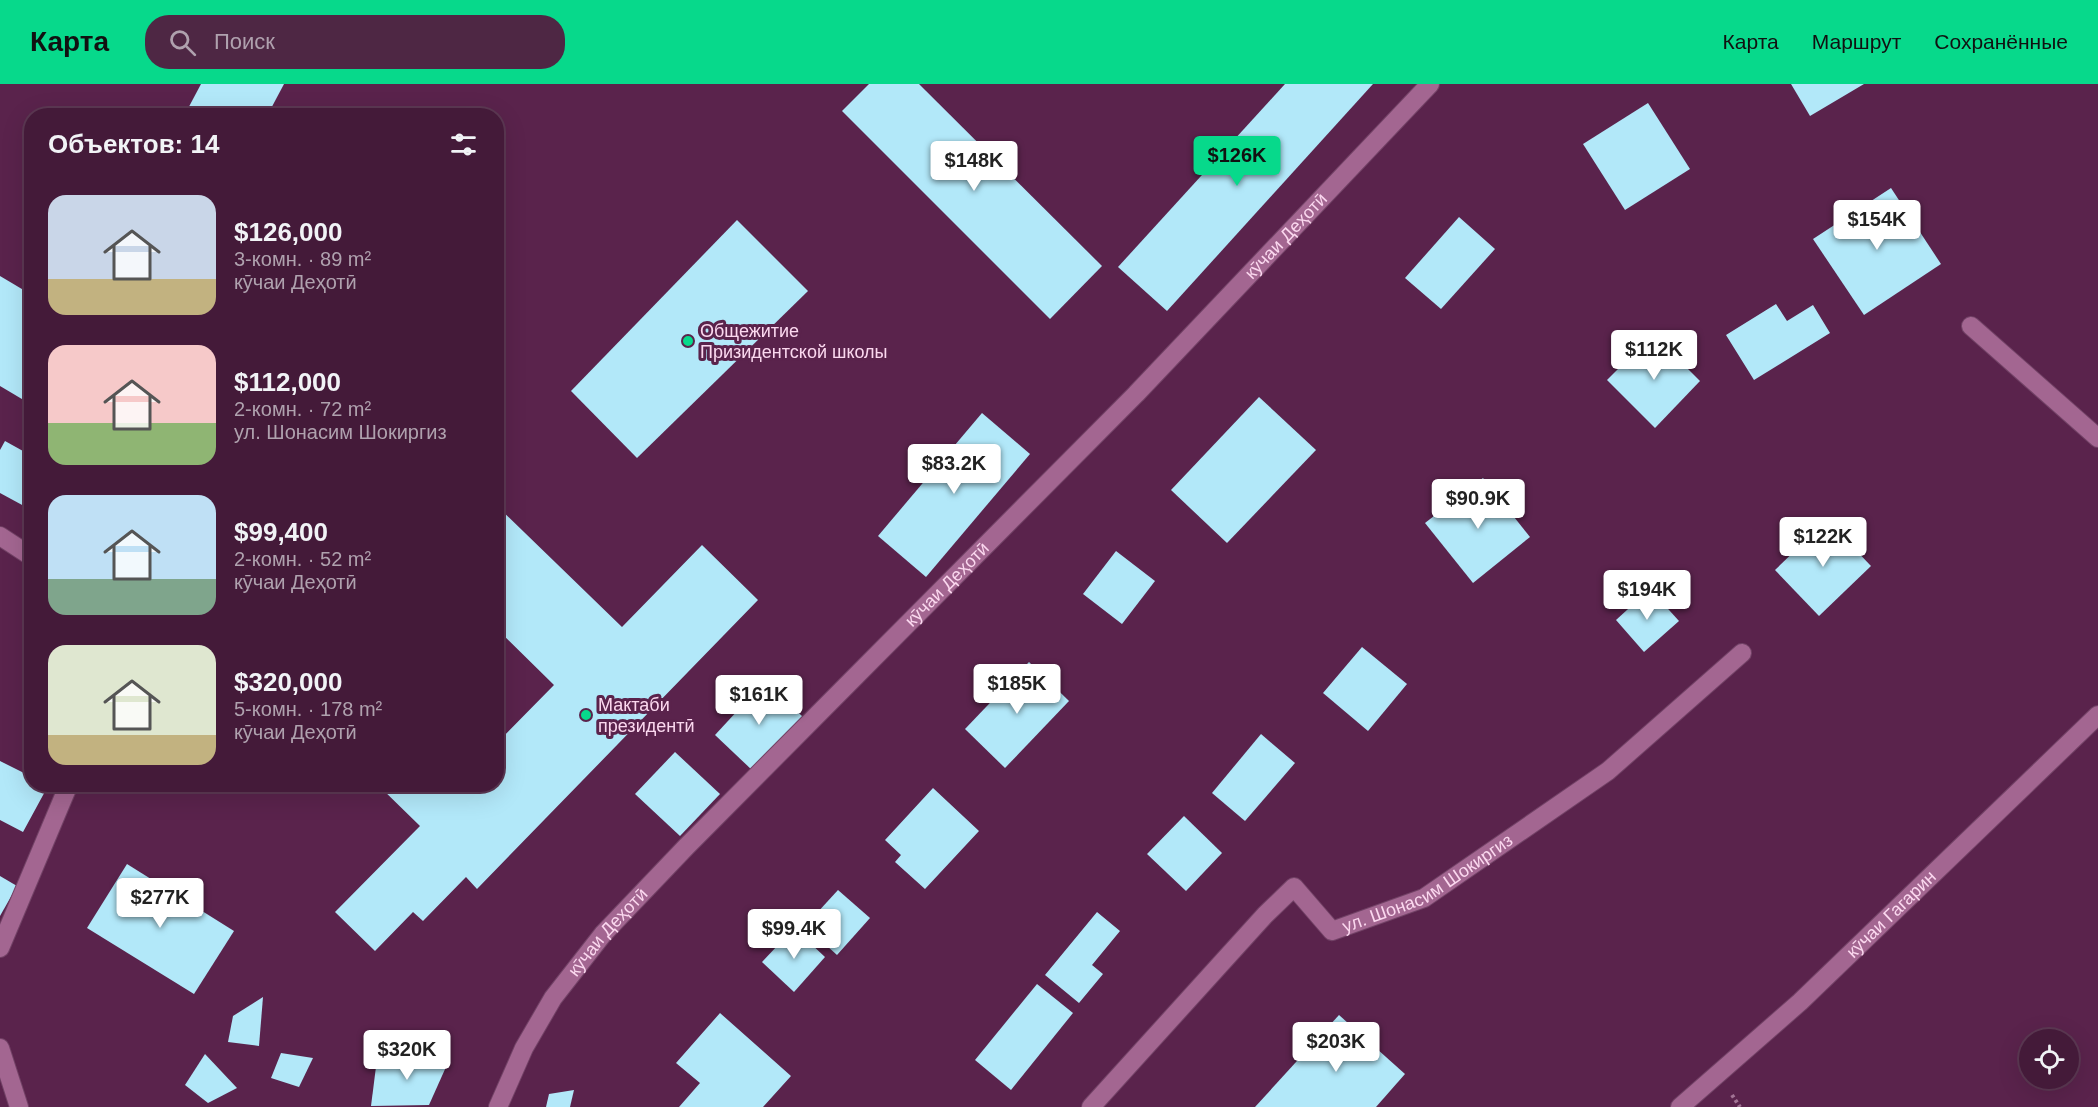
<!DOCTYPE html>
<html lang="ru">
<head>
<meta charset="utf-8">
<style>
  body { margin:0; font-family:Arial,sans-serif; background:#4e2744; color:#f1f3f6; height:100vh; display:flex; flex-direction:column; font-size:22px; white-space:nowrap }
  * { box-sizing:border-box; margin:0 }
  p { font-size:20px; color:#afa1ae }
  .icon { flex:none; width:33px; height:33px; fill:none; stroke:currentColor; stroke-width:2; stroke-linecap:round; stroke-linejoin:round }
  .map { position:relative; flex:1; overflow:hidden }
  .sheet { position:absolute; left:24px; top:24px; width:480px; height:684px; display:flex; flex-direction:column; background:#441a39; border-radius:24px; box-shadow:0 6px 24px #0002,0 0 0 2px #5c3853 }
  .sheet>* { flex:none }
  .tools { position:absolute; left:2019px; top:945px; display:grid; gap:12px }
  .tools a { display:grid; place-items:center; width:60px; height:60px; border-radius:50%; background:#441a39; box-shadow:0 6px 24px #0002,0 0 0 2px #5c3853; font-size:30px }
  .price { position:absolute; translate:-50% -51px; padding:0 14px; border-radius:6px; background:#fff; color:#222; font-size:20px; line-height:39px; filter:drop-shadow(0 2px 3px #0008) }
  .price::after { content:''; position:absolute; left:50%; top:36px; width:18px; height:14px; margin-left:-9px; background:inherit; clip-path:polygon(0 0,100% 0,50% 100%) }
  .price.active { background:#07d98b; color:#111 }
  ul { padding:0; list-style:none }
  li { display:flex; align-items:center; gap:18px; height:150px; padding:0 24px }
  li span { display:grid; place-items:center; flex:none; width:168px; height:120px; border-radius:18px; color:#555 }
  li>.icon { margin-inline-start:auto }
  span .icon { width:72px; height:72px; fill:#fffc; stroke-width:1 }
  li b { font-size:26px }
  h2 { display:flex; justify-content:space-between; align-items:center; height:72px; padding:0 24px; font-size:26px }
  header { display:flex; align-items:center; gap:36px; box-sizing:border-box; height:84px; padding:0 30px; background:#07d98b; color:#111 }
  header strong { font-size:28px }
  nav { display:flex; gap:33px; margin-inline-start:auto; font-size:21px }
  .search { width:420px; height:54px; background:#4e2744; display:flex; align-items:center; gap:15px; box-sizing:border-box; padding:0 21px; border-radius:24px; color:#afa1ae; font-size:22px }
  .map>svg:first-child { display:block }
  .building { fill:#b2e8f9 }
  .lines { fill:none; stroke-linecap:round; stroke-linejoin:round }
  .street-casing { stroke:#724266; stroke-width:20 }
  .secondary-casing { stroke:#724266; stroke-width:20 }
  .path { stroke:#a27495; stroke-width:4; stroke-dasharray:3 3; stroke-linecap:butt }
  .street { stroke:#a36691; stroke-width:18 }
  .secondary { stroke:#a36691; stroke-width:18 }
  .poi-dot { fill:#07d98b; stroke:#5a234c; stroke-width:2 }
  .labels { text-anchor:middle; stroke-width:6; stroke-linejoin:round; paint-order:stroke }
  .street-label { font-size:18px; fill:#fbd8ef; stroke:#5a234c }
  .poi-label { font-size:18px; fill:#fbd8ef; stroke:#5a234c; text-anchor:start }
</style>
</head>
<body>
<header>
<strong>Карта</strong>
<div class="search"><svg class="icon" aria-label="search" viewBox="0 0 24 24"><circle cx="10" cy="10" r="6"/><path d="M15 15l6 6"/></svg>Поиск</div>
<nav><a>Карта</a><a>Маршрут</a><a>Сохранённые</a></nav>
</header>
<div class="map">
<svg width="2098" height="1023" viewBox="0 0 2098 1023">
  <rect width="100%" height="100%" fill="#5a234c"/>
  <g class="building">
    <polygon points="201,0 284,0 267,32 184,32"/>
    <polygon points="869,0 919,0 1102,182 1050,235 842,27"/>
    <polygon points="1285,0 1373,0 1167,227 1118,183"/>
    <polygon points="1791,0 1864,0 1810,32"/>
    <polygon points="1648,19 1690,85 1625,126 1583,60"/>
    <polygon points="1891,104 1941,180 1864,231 1813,155"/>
    <polygon points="1459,133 1495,165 1441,225 1405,194"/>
    <polygon points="737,136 808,207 637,374 571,307"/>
    <polygon points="0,192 32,211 32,321 0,302"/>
    <polygon points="1776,220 1787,237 1813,221 1830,249 1754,296 1726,251"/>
    <polygon points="1653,250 1700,297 1655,344 1607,296"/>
    <polygon points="1259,313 1316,366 1227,459 1171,406"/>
    <polygon points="982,329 1030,370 926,493 878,452"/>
    <polygon points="5,357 32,372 32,408 24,422 0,409 0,366"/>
    <polygon points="1483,394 1530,453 1473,499 1425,439"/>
    <polygon points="496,421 622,543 702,461 758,516 477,805 466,793 423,837 413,828 375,867 335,828 420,742 377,700 496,700 496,660 554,601 496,544"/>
    <polygon points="1827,436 1871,482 1819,532 1775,486"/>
    <polygon points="1116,467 1155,497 1122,540 1083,510"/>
    <polygon points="1650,505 1679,537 1644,568 1616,536"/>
    <polygon points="1362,563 1407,600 1368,647 1323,609"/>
    <polygon points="1029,578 1069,617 1005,684 965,645"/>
    <polygon points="765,597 803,633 753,687 715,651"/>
    <polygon points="1261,650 1295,679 1245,737 1212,709"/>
    <polygon points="675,668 720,710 680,752 635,710"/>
    <polygon points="0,677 32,693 32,700 48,702 23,748 0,736"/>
    <polygon points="240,700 253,700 249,707"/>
    <polygon points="933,704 979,747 925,805 895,778 901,771 885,756"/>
    <polygon points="1184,732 1222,769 1186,807 1147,770"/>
    <polygon points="127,780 234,847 194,910 87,844"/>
    <polygon points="0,792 17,802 0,832"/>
    <polygon points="838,806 870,834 837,871 805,842"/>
    <polygon points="1097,828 1120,847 1092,881 1103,890 1079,919 1045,891"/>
    <polygon points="794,844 825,873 794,908 762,878"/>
    <polygon points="1037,900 1073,929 1011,1006 975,976"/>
    <polygon points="263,913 259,962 228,958 233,932"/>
    <polygon points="720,929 791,992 763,1023 679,1023 700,999 676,979"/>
    <polygon points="1339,931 1405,990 1376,1023 1255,1023"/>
    <polygon points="281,969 313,974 299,1003 271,994"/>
    <polygon points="205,970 237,1004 208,1019 185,1001"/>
    <polygon points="450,974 429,1021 371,1022 377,975"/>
    <polygon points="574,1006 570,1023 546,1023 549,1010"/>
  </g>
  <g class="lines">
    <g class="street-casing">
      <g id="street">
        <polyline points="1971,242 2098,354"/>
        <polyline points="0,452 32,473"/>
        <polyline points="0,864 69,700"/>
        <polyline points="0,964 19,1023"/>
        <path id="s1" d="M1091 1023 1265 831 1294 803 1332 847 1424 814 1608 687 1742 569"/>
        <path id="s2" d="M1680 1023 1800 918 2098 631"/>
      </g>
    </g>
    <g class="secondary-casing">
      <g id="secondary">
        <path id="s3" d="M498 1023 524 964 553 914 603 850 686 763 1136 310 1430 0"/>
      </g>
    </g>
    <polyline class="path" points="1732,1011 1740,1023"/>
    <use href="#street" class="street"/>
    <use href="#secondary" class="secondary"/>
  </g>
  <g class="poi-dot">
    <circle cx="688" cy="257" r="6"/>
    <circle cx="586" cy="631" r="6"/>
  </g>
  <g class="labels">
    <g class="street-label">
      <text dy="6" stroke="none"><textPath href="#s3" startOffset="1180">кӯчаи Деҳотӣ</textPath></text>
      <text dy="6" stroke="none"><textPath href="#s3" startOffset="694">кӯчаи Деҳотӣ</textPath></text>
      <text dy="6" stroke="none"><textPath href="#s1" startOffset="465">ул. Шонасим Шокиргиз</textPath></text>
      <text dy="6" stroke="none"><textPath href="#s2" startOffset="286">кӯчаи Гагарин</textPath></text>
      <text dy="6" stroke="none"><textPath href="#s3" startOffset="208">кӯчаи Деҳотӣ</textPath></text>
    </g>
    <g class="poi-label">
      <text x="700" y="253">Общежитие<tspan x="700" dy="21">Призидентской школы</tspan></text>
      <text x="598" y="627">Мактаби<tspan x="598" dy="21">президентӣ</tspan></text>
    </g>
  </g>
</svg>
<div class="tools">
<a><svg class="icon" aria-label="locate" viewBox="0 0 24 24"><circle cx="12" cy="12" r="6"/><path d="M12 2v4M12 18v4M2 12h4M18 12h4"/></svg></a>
</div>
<b class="price active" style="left:1237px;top:103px">$126K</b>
<b class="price" style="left:974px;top:108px">$148K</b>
<b class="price" style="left:1877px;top:167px">$154K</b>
<b class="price" style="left:1654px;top:297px">$112K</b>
<b class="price" style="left:954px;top:411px">$83.2K</b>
<b class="price" style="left:1478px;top:446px">$90.9K</b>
<b class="price" style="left:1823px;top:484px">$122K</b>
<b class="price" style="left:1647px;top:537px">$194K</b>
<b class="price" style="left:1017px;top:631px">$185K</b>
<b class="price" style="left:759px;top:642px">$161K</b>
<b class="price" style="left:160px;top:845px">$277K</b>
<b class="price" style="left:794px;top:876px">$99.4K</b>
<b class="price" style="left:1336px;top:989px">$203K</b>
<b class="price" style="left:407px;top:997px">$320K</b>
<section class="sheet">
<h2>Объектов: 14<svg class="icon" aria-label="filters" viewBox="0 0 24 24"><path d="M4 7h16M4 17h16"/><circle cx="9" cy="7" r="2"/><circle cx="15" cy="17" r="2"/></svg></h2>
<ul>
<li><span style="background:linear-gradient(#c9d6e8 70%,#c2b280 0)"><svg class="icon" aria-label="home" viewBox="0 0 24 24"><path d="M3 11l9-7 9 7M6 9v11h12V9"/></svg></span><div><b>$126,000</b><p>3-комн. · 89 m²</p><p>кӯчаи Деҳотӣ</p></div></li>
<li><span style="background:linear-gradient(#f6c9c9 65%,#8fb573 0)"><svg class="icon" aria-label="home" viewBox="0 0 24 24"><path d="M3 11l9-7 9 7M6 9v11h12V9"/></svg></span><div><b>$112,000</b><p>2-комн. · 72 m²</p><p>ул. Шонасим Шокиргиз</p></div></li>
<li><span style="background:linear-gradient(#bfe0f5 70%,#7fa58c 0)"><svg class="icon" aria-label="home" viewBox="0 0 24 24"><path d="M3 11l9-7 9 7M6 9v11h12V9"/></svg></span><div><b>$99,400</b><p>2-комн. · 52 m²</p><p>кӯчаи Деҳотӣ</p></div></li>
<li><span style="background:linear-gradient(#dfe7d0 75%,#c2b280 0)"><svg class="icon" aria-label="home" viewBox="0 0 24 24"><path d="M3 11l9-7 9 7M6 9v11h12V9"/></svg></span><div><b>$320,000</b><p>5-комн. · 178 m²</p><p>кӯчаи Деҳотӣ</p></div></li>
</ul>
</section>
</div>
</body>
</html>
